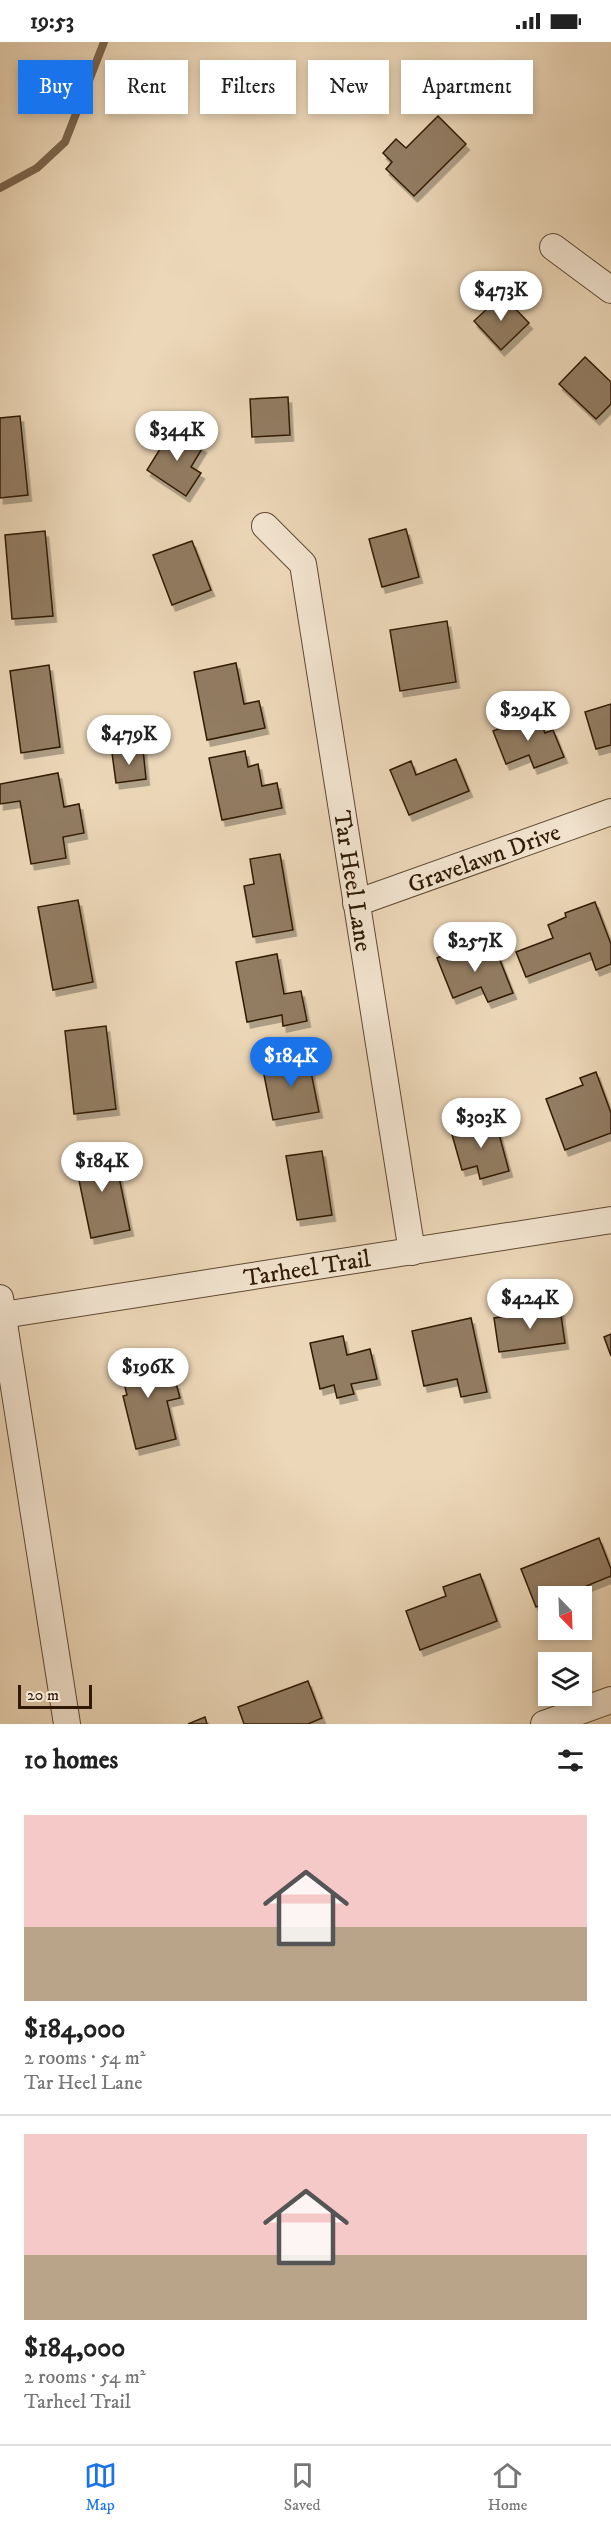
<!DOCTYPE html>
<html lang="en">
<head>
<meta charset="utf-8">
<style>
  body { margin:0; font-family:"IM FELL DW Pica",serif; background:#f2f2f2; color:#222; height:100vh; display:flex; flex-direction:column; font-size:22px; white-space:nowrap }
  * { box-sizing:border-box; margin:0 }
  p { font-size:20px; color:#767676 }
  .icon { flex:none; width:33px; height:33px; fill:none; stroke:currentColor; stroke-width:2; stroke-linecap:round; stroke-linejoin:round }
  .map { position:relative; height:1682px; overflow:hidden }
  .details { display:flex; flex-direction:column; background:#fff; flex:1 }
  .details>* { flex:none }
  .banner { position:absolute; left:18px; top:18px; width:576px; height:54px; display:flex; gap:12px }
  .needle { width:39px; rotate:157deg }
  .fabs { position:absolute; left:538px; top:1544px; display:grid; gap:12px }
  .fabs a { display:grid; place-items:center; width:54px; height:54px; border-radius:0px; background:#fff; box-shadow:0 3px 9px #0003; font-size:30px }
  .scale { position:absolute; left:18px; bottom:15px; width:74px; box-sizing:border-box; padding-left:6px; border:3px solid #301a05; border-top:0; font-size:16px; line-height:21px; white-space:nowrap; color:#301a05; -webkit-text-stroke:4px #f3e5d1; paint-order:stroke }
  .price { position:absolute; translate:-50% -51px; padding:0 14px; border-radius:21px; background:#fff; color:#222; font-size:20px; line-height:39px; filter:drop-shadow(0 2px 3px #0008) }
  .price::after { content:''; position:absolute; left:50%; top:36px; width:18px; height:14px; margin-left:-9px; background:inherit; clip-path:polygon(0 0,100% 0,50% 100%) }
  .price.active { background:#1a73e8; color:#fff }
  ul { padding:0; list-style:none }
  li { display:grid; align-content:center; gap:12px; height:318px; padding:0 24px }
  li+li { border-top:2px solid #e0e0e0 }
  li span { display:grid; place-items:center; height:186px; border-radius:0px; color:#555 }
  li>.icon { margin-inline-start:auto }
  span .icon { width:108px; height:108px; fill:#fffc; stroke-width:1 }
  li b { font-size:26px }
  h2 { display:flex; justify-content:space-between; align-items:center; height:72px; padding:0 24px; font-size:26px }
  .pill { padding:0 21px; border-radius:0px; background:#fff; box-shadow:0 3px 9px #0003; font-size:21px; line-height:54px }
  .pill.active { background:#1a73e8; color:#fff }
  .status { display:flex; justify-content:space-between; align-items:center; height:42px; padding:0 30px; background:#fff; direction:ltr }
  .status svg { height:16px; fill:currentColor }
  .menu { display:flex; justify-content:space-around; align-items:center; height:84px; border-top:2px solid #e0e0e0; background:#fff; font-size:16px; color:#767676 }
  .menu a { display:grid; justify-items:center; gap:3px }
  .menu .active { color:#1a73e8 }
  .map>svg:first-child { display:block }
  .lines { fill:none; stroke-linecap:round; stroke-linejoin:round }
  .stream { stroke:#7a654c; stroke-width:8 }
  .building { fill:#927c62; stroke:#301a05; stroke-width:1.5; filter:url(#shadow) }
  .minor-casing { stroke:#5f4932; stroke-width:28 }
  .minor { stroke:#f3e5d1; stroke-width:26 }
  .labels { text-anchor:middle; stroke-width:6; stroke-linejoin:round; paint-order:stroke }
  .street-label { font-size:24px; fill:#301a05; stroke:#f3e5d1 }
</style>
</head>
<body>
<div class="status"><b>19:53</b><svg viewBox="0 0 49 12"><path d="M0 12V9h3v3zM5 12V6h3v6zM10 12V3h3v9zM15 12V0h3v12zM26 1h20v11H26zM47 4h2v5h-2z"/></svg></div>
<div class="map">
<svg width="611" height="1682" viewBox="0 0 611 1682">
  <defs>
    <filter id="shadow"><feDropShadow dx="3.5" dy="6" stdDeviation="0" flood-color="#0004"/></filter>
  </defs>
  <rect width="100%" height="100%" fill="#ecd7b8"/>
  <filter id="stains"><feTurbulence type="fractalNoise" baseFrequency=".00333" numOctaves="4"/><feColorMatrix values="0 0 0 0 .2 0 0 0 0 .09 0 0 0 0 .02 0 0 0 .5 -.17"/></filter>
  <radialGradient id="worn" r=".72"><stop offset=".6" stop-color="#630" stop-opacity="0"/><stop offset="1" stop-color="#630" stop-opacity=".3"/></radialGradient>
  <g class="lines">
    <polyline class="stream" points="0,146 37,126 65,100 104,0"/>
  </g>
  <g class="building">
    <polygon points="438,74 466,102 414,154 386,127 392,120 383,111 396,97 406,106"/>
    <polygon points="502,253 529,281 501,308 474,279"/>
    <polygon points="585,315 611,340 611,362 596,377 559,342"/>
    <polygon points="288,355 290,393 252,395 250,357"/>
    <polygon points="20,374 28,453 0,456 0,376"/>
    <polygon points="173,386 203,405 191,425 201,431 186,454 147,428"/>
    <polygon points="406,487 419,535 382,545 369,497"/>
    <polygon points="45,489 53,574 12,577 5,493"/>
    <polygon points="192,499 211,548 172,563 153,513"/>
    <polygon points="447,579 456,640 400,649 390,588"/>
    <polygon points="236,621 244,662 259,659 265,686 207,698 194,630"/>
    <polygon points="49,623 60,705 21,711 10,629"/>
    <polygon points="611,662 611,703 596,707 585,670"/>
    <polygon points="537,672 545,691 553,688 564,715 534,726 529,713 506,722 493,689"/>
    <polygon points="143,707 146,737 116,741 112,711"/>
    <polygon points="245,709 248,725 258,722 262,744 277,741 282,766 222,778 209,716"/>
    <polygon points="456,717 469,749 409,773 390,728 411,719 416,733"/>
    <polygon points="58,731 64,765 79,762 84,791 63,795 66,816 31,822 20,759 0,762 0,742"/>
    <polygon points="280,812 293,888 253,895 244,844 254,842 250,817"/>
    <polygon points="78,858 93,940 53,948 38,865"/>
    <polygon points="595,860 611,902 611,922 596,928 590,911 526,935 516,910 553,896 548,883 566,875 565,871"/>
    <polygon points="470,902 474,911 494,903 513,951 488,960 481,945 453,956 437,916"/>
    <polygon points="277,912 284,952 301,949 307,979 283,984 282,973 247,980 236,920"/>
    <polygon points="106,984 116,1067 74,1072 65,989"/>
    <polygon points="308,1015 319,1070 273,1078 262,1023"/>
    <polygon points="596,1030 611,1071 611,1091 565,1108 546,1057 583,1043 580,1036"/>
    <polygon points="495,1077 509,1129 480,1137 477,1124 462,1128 451,1089"/>
    <polygon points="113,1106 130,1188 91,1196 74,1114"/>
    <polygon points="322,1109 332,1173 297,1178 286,1114"/>
    <polygon points="560,1266 565,1301 499,1310 494,1276"/>
    <polygon points="471,1276 487,1350 461,1355 457,1337 424,1344 412,1289"/>
    <polygon points="611,1292 611,1314 604,1295"/>
    <polygon points="343,1294 347,1313 370,1307 377,1337 351,1342 354,1352 337,1356 334,1343 320,1347 310,1301"/>
    <polygon points="155,1307 164,1344 176,1341 180,1356 167,1359 176,1397 136,1407 123,1354 127,1353 118,1317"/>
    <polygon points="599,1496 611,1527 611,1534 562,1554 549,1554 549,1559 536,1565 521,1527"/>
    <polygon points="480,1532 497,1579 420,1608 406,1569 446,1554 443,1545"/>
    <polygon points="308,1639 322,1676 308,1682 244,1682 238,1665"/>
    <polygon points="205,1675 207,1682 188,1682"/>
  </g>
  <g class="lines">
    <g class="minor-casing">
      <g id="minor">
        <polyline points="553,205 611,248"/>
        <polyline points="265,484 303,522 412,1210"/>
        <polyline points="356,861 611,770"/>
        <polyline points="0,1256 67,1682"/>
        <polyline points="3,1273 611,1178"/>
        <polyline points="544,1682 611,1658"/>
      </g>
    </g>
    <use href="#minor" class="minor"/>
  </g>
  <g class="labels">
    <g class="street-label">
      <text transform="translate(484 816) rotate(-20)" y="8">Gravelawn Drive</text>
      <text transform="translate(353 839) rotate(81)" y="8">Tar Heel Lane</text>
      <text transform="translate(307 1226) rotate(-9)" y="8">Tarheel Trail</text>
    </g>
  </g>
  <rect width="100%" height="100%" filter="url(#stains)"/>
  <rect width="100%" height="100%" fill="url(#worn)"/>
</svg>
<div class="fabs">
<a><svg class="needle" viewBox="-14 -14 28 28"><path d="M0-13l5 13h-10z" fill="#e53935"/><path d="M0 13l5-13h-10z" fill="#767676"/></svg></a>
<a><svg class="icon" aria-label="layers" viewBox="0 0 24 24"><path d="M12 4l9 5-9 5-9-5zM3 14l9 5 9-5"/></svg></a>
</div>
<div class="scale">20 m</div>
<b class="price" style="left:501px;top:280px">$473K</b>
<b class="price" style="left:177px;top:420px">$344K</b>
<b class="price" style="left:528px;top:700px">$294K</b>
<b class="price" style="left:129px;top:724px">$479K</b>
<b class="price" style="left:475px;top:931px">$257K</b>
<b class="price active" style="left:291px;top:1046px">$184K</b>
<b class="price" style="left:481px;top:1107px">$303K</b>
<b class="price" style="left:102px;top:1151px">$184K</b>
<b class="price" style="left:530px;top:1288px">$424K</b>
<b class="price" style="left:148px;top:1357px">$196K</b>
<div class="banner">
<a class="pill active">Buy</a>
<a class="pill">Rent</a>
<a class="pill">Filters</a>
<a class="pill">New</a>
<a class="pill">Apartment</a>
</div>
</div>
<section class="details">
<h2>10 homes<svg class="icon" aria-label="filters" viewBox="0 0 24 24"><path d="M4 7h16M4 17h16"/><circle cx="9" cy="7" r="2"/><circle cx="15" cy="17" r="2"/></svg></h2>
<ul>
<li><span style="background:linear-gradient(#f6c9c9 60%,#b9a48a 0)"><svg class="icon" aria-label="home" viewBox="0 0 24 24"><path d="M3 11l9-7 9 7M6 9v11h12V9"/></svg></span><div><b>$184,000</b><p>2 rooms · 54 m²</p><p>Tar Heel Lane</p></div></li>
<li><span style="background:linear-gradient(#f6c9c9 65%,#b9a48a 0)"><svg class="icon" aria-label="home" viewBox="0 0 24 24"><path d="M3 11l9-7 9 7M6 9v11h12V9"/></svg></span><div><b>$184,000</b><p>2 rooms · 54 m²</p><p>Tarheel Trail</p></div></li>
</ul>
</section>
<nav class="menu">
<a class="active"><svg class="icon" aria-label="map" viewBox="0 0 24 24"><path d="M3 6l6-2 6 2 6-2v14l-6 2-6-2-6 2zM9 4v14M15 6v14"/></svg>Map</a>
<a><svg class="icon" aria-label="saved" viewBox="0 0 24 24"><path d="M7 4h10v16l-5-4-5 4z"/></svg>Saved</a>
<a><svg class="icon" aria-label="home" viewBox="0 0 24 24"><path d="M3 11l9-7 9 7M6 9v11h12V9"/></svg>Home</a>
</nav>
</body>
</html>
